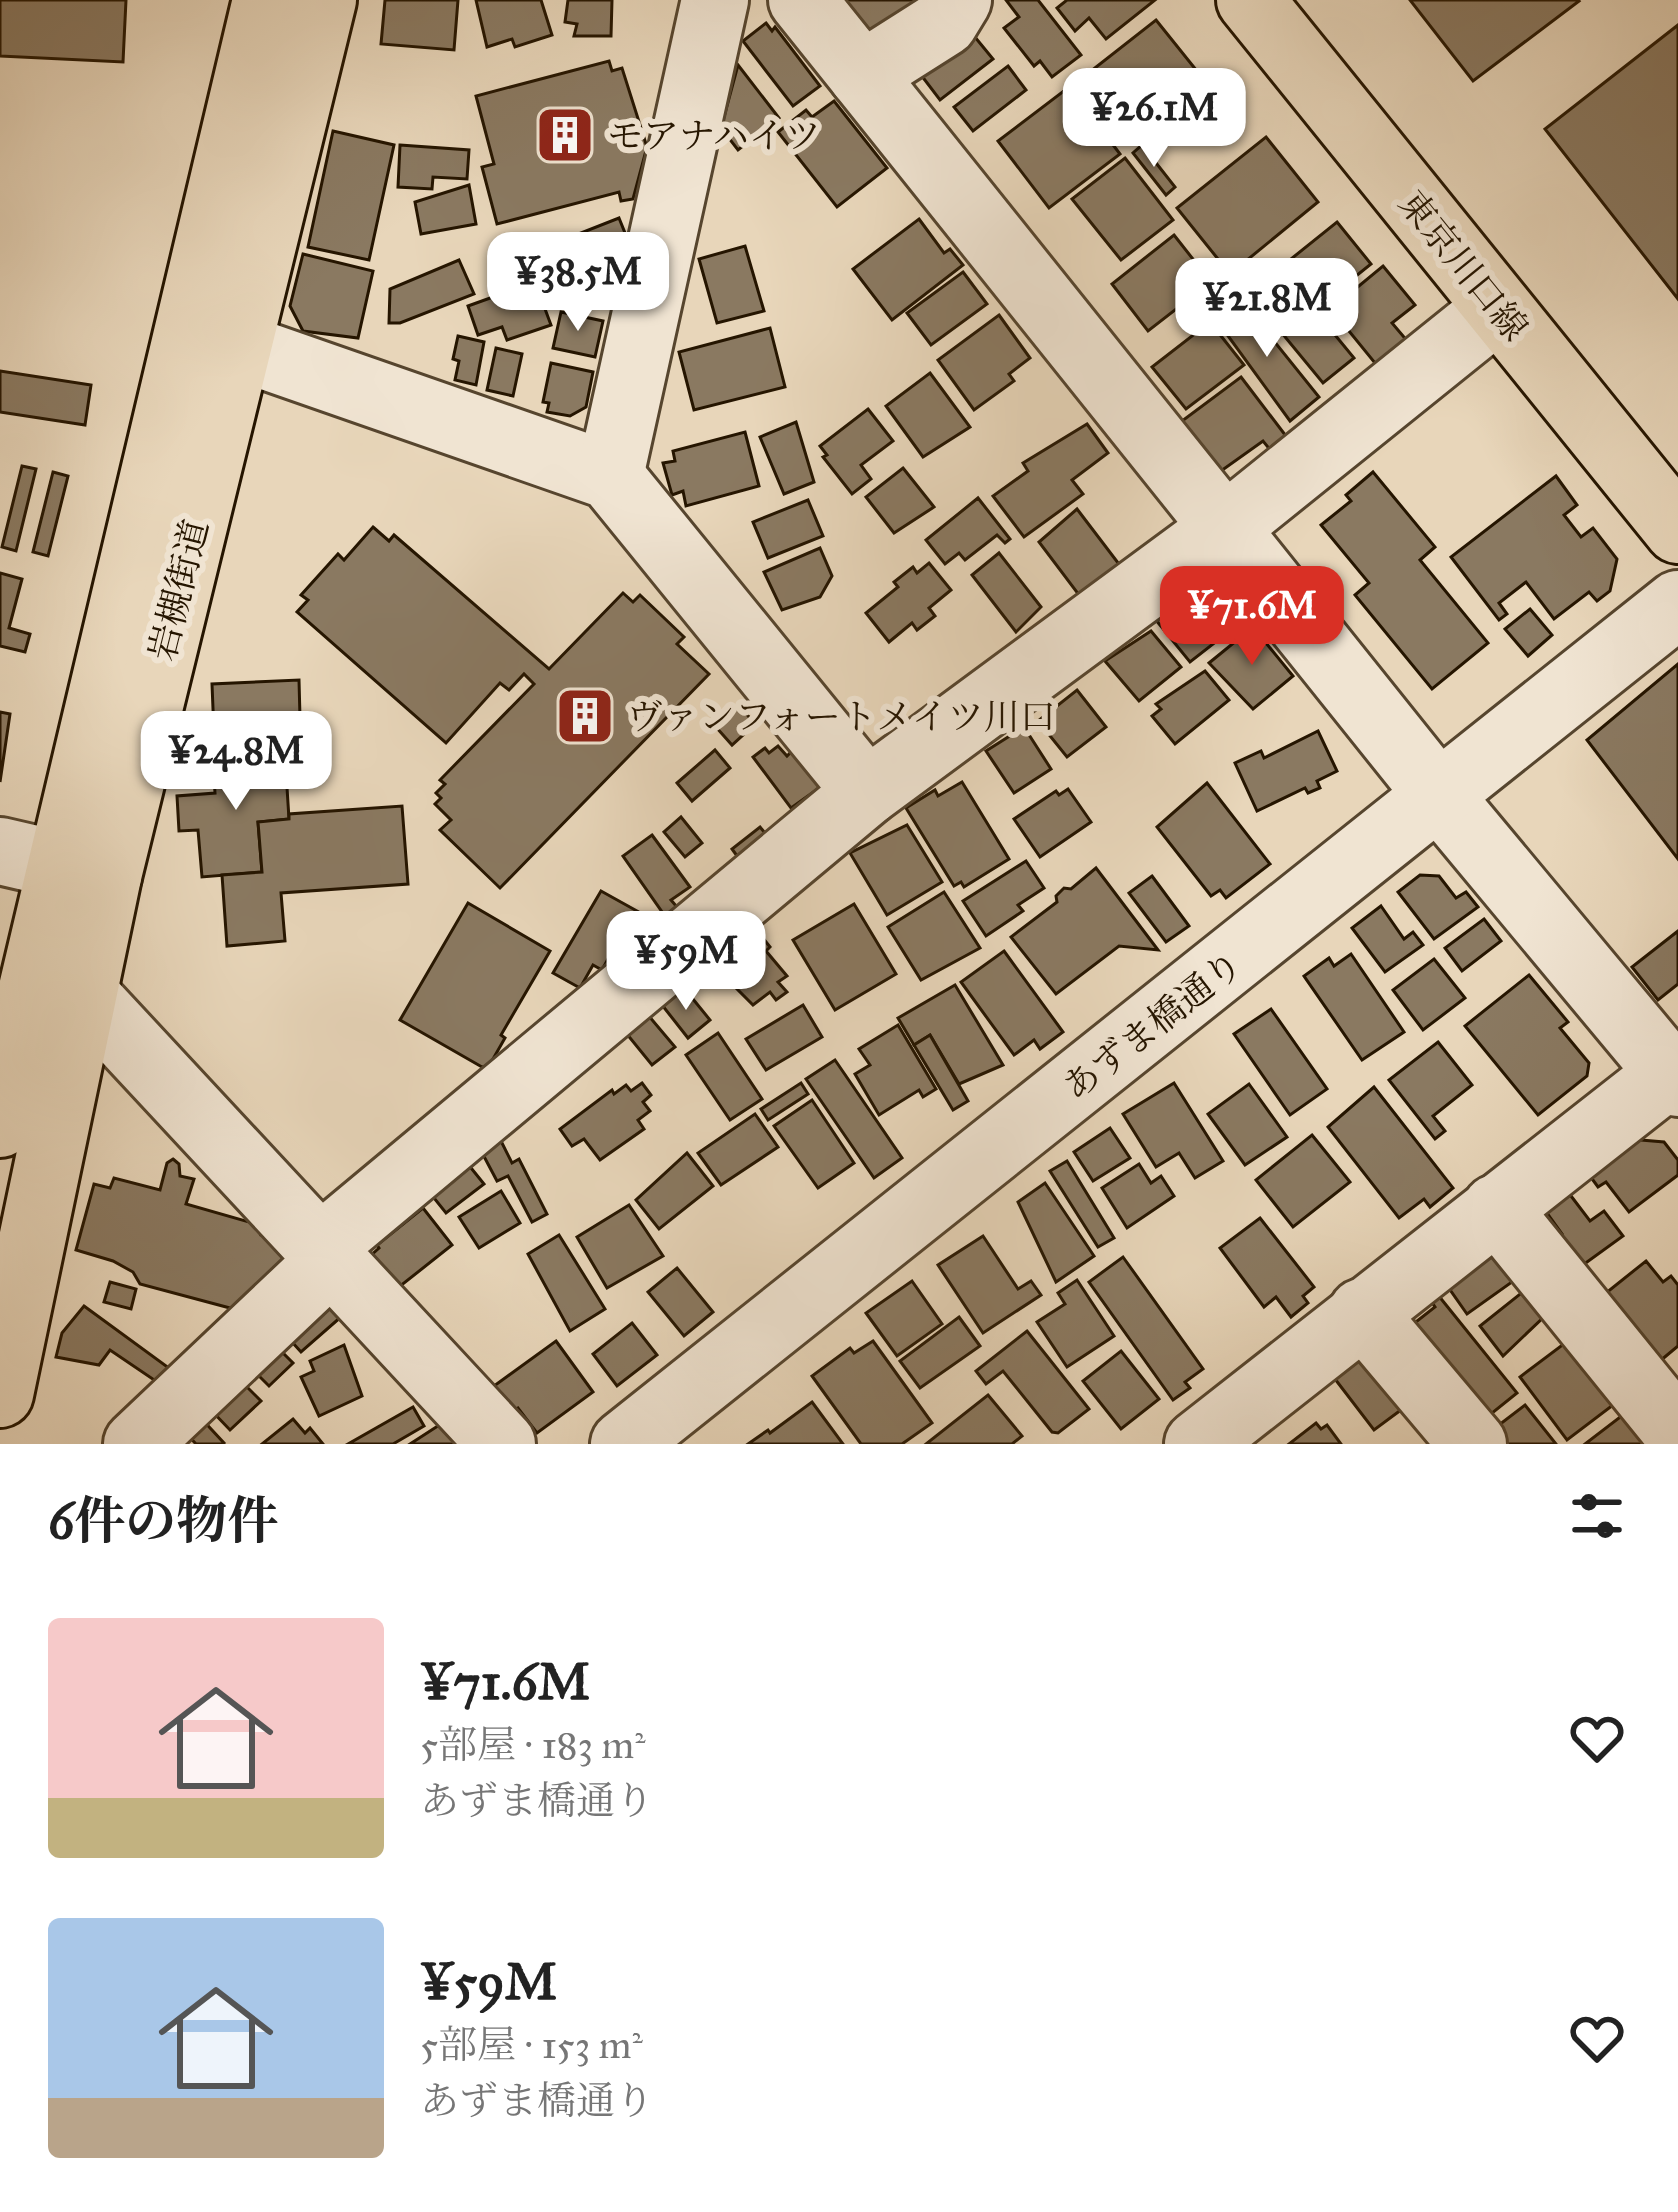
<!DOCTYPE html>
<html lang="ja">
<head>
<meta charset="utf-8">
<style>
  body { margin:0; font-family:"IM FELL Great Primer","Noto Serif JP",serif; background:#f6f6f6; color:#222; height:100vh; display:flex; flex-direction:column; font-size:45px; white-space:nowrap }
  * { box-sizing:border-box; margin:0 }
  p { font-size:39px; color:#767676 }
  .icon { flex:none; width:66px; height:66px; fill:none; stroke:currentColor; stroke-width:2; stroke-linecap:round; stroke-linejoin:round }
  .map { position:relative; height:1444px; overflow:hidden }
  .side { display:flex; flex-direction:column; background:#fff; flex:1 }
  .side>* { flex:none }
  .price { position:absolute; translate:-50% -102px; padding:0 27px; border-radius:24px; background:#fff; color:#222; font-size:39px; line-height:78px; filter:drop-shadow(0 3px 6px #0008) }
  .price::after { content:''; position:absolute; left:50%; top:72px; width:36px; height:27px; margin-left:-18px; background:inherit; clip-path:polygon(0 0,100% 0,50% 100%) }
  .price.current { background:#d93025; color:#fff }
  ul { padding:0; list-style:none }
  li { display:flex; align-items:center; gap:36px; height:300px; padding:0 48px }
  li span { display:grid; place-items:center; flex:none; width:336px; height:240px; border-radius:12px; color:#555 }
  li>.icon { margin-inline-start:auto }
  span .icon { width:144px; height:144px; fill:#fffc; stroke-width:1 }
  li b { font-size:51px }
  h2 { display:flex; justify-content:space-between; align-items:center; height:144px; padding:0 48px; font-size:51px }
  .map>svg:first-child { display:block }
  .building { fill:#8a7961; stroke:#251500; stroke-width:3 }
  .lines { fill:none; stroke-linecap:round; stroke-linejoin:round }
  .minor-casing { stroke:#56452e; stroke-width:72 }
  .major-casing { stroke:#251500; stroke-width:72 }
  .highway-casing { stroke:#251500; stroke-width:72 }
  .minor { stroke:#f0e4d2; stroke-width:66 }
  .major { stroke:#e8d6ba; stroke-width:66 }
  .highway { stroke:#e8d6ba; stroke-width:66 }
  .labels { text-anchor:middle; stroke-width:12; stroke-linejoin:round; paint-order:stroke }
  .poi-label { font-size:36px; fill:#251500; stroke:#f0e4d2; text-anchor:start }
  .street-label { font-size:36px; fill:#251500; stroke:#f0e4d2 }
</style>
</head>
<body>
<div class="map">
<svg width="1678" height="1444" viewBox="0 0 1678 1444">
  <rect width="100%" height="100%" fill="#e8d6ba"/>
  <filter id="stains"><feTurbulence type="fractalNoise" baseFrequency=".00167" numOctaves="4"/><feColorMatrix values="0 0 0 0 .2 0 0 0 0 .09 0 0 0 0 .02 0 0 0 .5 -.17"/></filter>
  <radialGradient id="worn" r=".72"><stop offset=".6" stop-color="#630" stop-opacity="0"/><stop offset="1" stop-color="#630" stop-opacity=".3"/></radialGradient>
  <g class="building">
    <polygon points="0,0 126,0 123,62 0,56"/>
    <polygon points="385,0 458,0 454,50 381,44"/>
    <polygon points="476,0 541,0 552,35 515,47 512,39 487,47"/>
    <polygon points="568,0 612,0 611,36 574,36 577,24 565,22"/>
    <polygon points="846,0 928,0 869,36 843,2"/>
    <polygon points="1006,0 1038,0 1081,55 1052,77 1040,61 1034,66 1004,28 1019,17"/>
    <polygon points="1067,0 1155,0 1106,39 1089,18 1075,31 1057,8"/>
    <polygon points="1410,0 1578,0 1579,1 1473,81"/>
    <polygon points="1156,20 1205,81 1126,144 1077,82"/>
    <polygon points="766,23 772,31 775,27 820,86 793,106 743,41"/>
    <polygon points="1678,25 1678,299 1545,129"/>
    <polygon points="970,31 993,59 940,100 918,71"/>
    <polygon points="609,61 612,71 622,68 647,147 633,199 621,201 619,192 497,224 482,167 494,164 476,96"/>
    <polygon points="738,65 779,118 738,150 721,128"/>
    <polygon points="1008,66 1026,90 973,131 954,107"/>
    <polygon points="1069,87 1120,154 1049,208 998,141"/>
    <polygon points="834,101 887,168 837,207 778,132 806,110 812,117"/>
    <polygon points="333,131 394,145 369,260 308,247"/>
    <polygon points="1266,137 1318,202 1230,274 1177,208"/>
    <polygon points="400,145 469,150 467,179 433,177 432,189 398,187"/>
    <polygon points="1142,145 1175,187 1166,195 1133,153"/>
    <polygon points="1125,158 1173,220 1121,260 1072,199"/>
    <polygon points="469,185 476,224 421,234 415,202"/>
    <polygon points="619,218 627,238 619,241 623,253 616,256 619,264 556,289 540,249"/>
    <polygon points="919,219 944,253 950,249 963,265 892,320 853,269"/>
    <polygon points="1337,222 1371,264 1325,301 1291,259"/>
    <polygon points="1174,235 1211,282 1148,331 1112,284"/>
    <polygon points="745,246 764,311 717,323 699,259"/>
    <polygon points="303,254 373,271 358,338 303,331 290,306"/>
    <polygon points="459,260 474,294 400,323 389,323 390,289"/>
    <polygon points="1383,266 1415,305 1392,323 1409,343 1379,368 1331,309"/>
    <polygon points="963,272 987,304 931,345 907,313"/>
    <polygon points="1289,279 1354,358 1323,383 1267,315 1287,298 1278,288"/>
    <polygon points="535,282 551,325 507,340 502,327 478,335 468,306"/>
    <polygon points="1240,299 1319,397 1290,421 1215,318"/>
    <polygon points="561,312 603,321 595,357 553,348"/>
    <polygon points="999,315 1030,358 1009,374 1014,381 974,410 938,360"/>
    <polygon points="1210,322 1244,365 1186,409 1152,367"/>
    <polygon points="770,328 785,387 694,410 679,352"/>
    <polygon points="458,336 484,342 476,385 455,380 459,361 453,359"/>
    <polygon points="496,348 522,354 513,396 487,390"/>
    <polygon points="551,363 593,372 586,407 570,416 547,412 549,403 543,402"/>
    <polygon points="0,371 91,385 85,425 0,412"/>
    <polygon points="930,373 970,427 923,457 886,406"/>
    <polygon points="1241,377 1289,440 1272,452 1263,441 1221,471 1182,421"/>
    <polygon points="868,409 893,441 861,465 871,479 852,494 823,457 827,455 820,446"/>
    <polygon points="796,422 814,482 784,494 760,437"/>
    <polygon points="1087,424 1108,453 1072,480 1083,494 1024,537 993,496 1028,471 1023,463"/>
    <polygon points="745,432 759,486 686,506 683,491 672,495 663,463 675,461 673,451"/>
    <polygon points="22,466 36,469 16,551 2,547"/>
    <polygon points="903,468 934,507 894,533 866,497"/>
    <polygon points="53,472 68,476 48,556 33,552"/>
    <polygon points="1373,472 1435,547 1420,560 1488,643 1432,689 1355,595 1369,583 1321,525 1351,501 1346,495"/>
    <polygon points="1556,476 1577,505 1564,515 1581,537 1593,528 1617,559 1610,591 1597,601 1589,592 1554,619 1526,582 1499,603 1507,614 1499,620 1451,557"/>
    <polygon points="978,498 1010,539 1005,543 997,535 965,560 959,553 945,564 926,540"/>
    <polygon points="808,500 823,536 768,558 753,522"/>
    <polygon points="1077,509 1125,572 1085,603 1039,542"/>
    <polygon points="373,527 389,541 394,535 549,669 623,593 633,602 640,595 684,637 677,644 709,674 500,888 440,830 451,820 435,804 441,798 436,793 445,784 440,780 534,684 524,674 509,690 500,683 446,743 297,612 308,600 301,595 338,554 344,560"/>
    <polygon points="820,548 832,576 820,597 782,610 764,572"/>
    <polygon points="999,553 1041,607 1016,632 972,575"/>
    <polygon points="929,563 951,590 929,608 935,616 917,630 912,623 889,642 866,613 898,587 894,582 913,567 917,573"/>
    <polygon points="0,573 22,579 9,628 30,634 25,652 0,646"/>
    <polygon points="1194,586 1220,589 1245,619 1190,662 1155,619"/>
    <polygon points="1530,609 1552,635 1528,656 1505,629"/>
    <polygon points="1253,627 1293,676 1253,709 1209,663"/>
    <polygon points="1151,631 1181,667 1139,701 1105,661"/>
    <polygon points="1678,664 1678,859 1587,740"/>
    <polygon points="1205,671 1229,700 1175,744 1152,716 1161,709 1156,704"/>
    <polygon points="299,680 301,755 215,758 212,684"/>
    <polygon points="1077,690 1106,727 1067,757 1038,721"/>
    <polygon points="739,705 755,724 732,745 715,726"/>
    <polygon points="0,712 10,714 0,782"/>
    <polygon points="1024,727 1051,769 1014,793 986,751"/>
    <polygon points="1318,731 1337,771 1317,781 1320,788 1308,793 1305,788 1257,811 1235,763 1261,751 1264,758"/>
    <polygon points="778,746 787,756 794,749 822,786 791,808 753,757 765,748 769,753"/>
    <polygon points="715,750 730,768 692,801 677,783"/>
    <polygon points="285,756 289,819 258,822 262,872 202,877 198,830 179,831 177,796 215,793 213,761"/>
    <polygon points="962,782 1009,859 964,887 961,882 954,886 906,808 935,790 938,796"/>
    <polygon points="1207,783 1270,864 1226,898 1220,890 1211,896 1157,827"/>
    <polygon points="1068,789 1091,822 1040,857 1014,819 1056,791 1059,795"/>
    <polygon points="402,806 408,884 281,893 285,941 227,946 222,875 262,872 258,822 289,819 289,814"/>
    <polygon points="681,817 702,843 685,857 664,832"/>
    <polygon points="907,825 942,882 887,915 850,853"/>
    <polygon points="760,827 774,844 745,867 732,849"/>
    <polygon points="652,835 690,887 671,900 677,907 665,916 623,856"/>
    <polygon points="1026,861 1044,888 1018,905 1023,911 986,936 963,901"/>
    <polygon points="1096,868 1158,950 1119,946 1056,994 1011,937 1057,902 1056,896 1064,888 1071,889"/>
    <polygon points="1420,875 1439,876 1456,898 1466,892 1478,907 1434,939 1398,892"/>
    <polygon points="1152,876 1189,926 1166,942 1129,893"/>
    <polygon points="601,891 646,916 619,963 609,957 602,970 593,965 580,988 553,973"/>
    <polygon points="944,892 980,948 921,980 888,927"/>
    <polygon points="468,903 550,951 501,1035 505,1038 489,1066 482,1067 400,1020"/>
    <polygon points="854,904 896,974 835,1010 793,940"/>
    <polygon points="1381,906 1404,939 1413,932 1423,945 1385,972 1352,928"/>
    <polygon points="1484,919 1501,941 1462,971 1445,948"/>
    <polygon points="755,928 770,947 766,951 787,976 778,982 787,992 776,1000 770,992 753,1005 729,981 723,985 707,966"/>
    <polygon points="1678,931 1678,984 1658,1000 1632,967"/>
    <polygon points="1004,951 1063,1032 1040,1049 1034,1040 1014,1055 961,982"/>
    <polygon points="1351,954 1404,1032 1362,1060 1304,976 1329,958 1334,966"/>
    <polygon points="1434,959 1465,998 1423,1030 1393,990"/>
    <polygon points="1529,975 1568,1022 1560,1028 1589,1063 1587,1076 1538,1115 1465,1026"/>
    <polygon points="955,985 1003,1065 959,1084 930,1035 914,1045 898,1018"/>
    <polygon points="684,988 710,1020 688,1038 662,1005"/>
    <polygon points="803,1005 822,1037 766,1070 746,1039"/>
    <polygon points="1271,1009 1327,1089 1290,1115 1234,1034"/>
    <polygon points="648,1015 675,1047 652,1065 626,1033"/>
    <polygon points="898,1025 936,1089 923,1097 919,1090 879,1115 855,1074 870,1065 859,1049"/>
    <polygon points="718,1033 762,1099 730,1120 686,1055"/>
    <polygon points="930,1035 968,1101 953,1110 914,1045"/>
    <polygon points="1438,1042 1472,1085 1433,1116 1445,1131 1435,1139 1389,1080"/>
    <polygon points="835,1060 902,1158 874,1178 806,1079"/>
    <polygon points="642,1083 651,1095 643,1102 650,1111 638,1120 644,1129 600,1160 584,1139 572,1146 560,1129 612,1090 614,1094 626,1085 631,1091"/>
    <polygon points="801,1083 808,1094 768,1120 761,1109"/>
    <polygon points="1174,1083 1223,1161 1195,1178 1179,1153 1156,1167 1123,1114"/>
    <polygon points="1249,1084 1287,1137 1245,1165 1208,1114"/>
    <polygon points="1374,1087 1453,1188 1430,1207 1424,1199 1399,1218 1328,1127"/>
    <polygon points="812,1100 854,1163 818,1188 774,1126"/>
    <polygon points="755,1114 778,1147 721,1185 698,1153"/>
    <polygon points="1110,1128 1130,1158 1093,1181 1074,1152"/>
    <polygon points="1312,1135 1350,1182 1293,1227 1256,1180"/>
    <polygon points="500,1139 512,1163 519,1159 547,1214 532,1222 508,1176 497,1181 480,1149"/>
    <polygon points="1629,1139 1664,1142 1678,1160 1678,1175 1629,1212 1606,1182 1598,1187 1587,1172"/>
    <polygon points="687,1153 713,1186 659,1229 636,1200"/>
    <polygon points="463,1158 484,1184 446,1213 426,1188"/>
    <polygon points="173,1159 179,1164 180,1176 194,1179 186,1204 263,1226 261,1235 287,1242 284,1277 245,1312 140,1284 133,1272 113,1261 76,1250 94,1184 110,1188 114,1178 160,1190 167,1163"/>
    <polygon points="1067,1161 1114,1238 1098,1247 1050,1171"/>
    <polygon points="1139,1164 1151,1183 1161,1176 1174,1196 1127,1228 1102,1188"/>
    <polygon points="1045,1183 1094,1256 1056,1282 1018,1202"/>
    <polygon points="501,1191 520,1223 479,1248 459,1217"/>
    <polygon points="1568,1192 1590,1221 1604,1211 1623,1236 1576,1270 1554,1240 1562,1234 1544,1209"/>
    <polygon points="629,1205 663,1256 607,1288 577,1237"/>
    <polygon points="423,1208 452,1245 394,1291 368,1258 379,1248 377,1245"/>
    <polygon points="1260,1218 1314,1287 1303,1296 1308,1303 1291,1317 1276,1297 1264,1307 1220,1248"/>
    <polygon points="559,1235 605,1309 570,1331 528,1254"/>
    <polygon points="983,1236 1018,1289 1031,1281 1041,1295 983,1333 938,1265"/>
    <polygon points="1486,1256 1506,1258 1519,1277 1467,1314 1446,1284"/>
    <polygon points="1123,1257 1203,1369 1185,1382 1190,1388 1173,1400 1089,1282"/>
    <polygon points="1646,1261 1663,1282 1671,1276 1678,1285 1678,1346 1660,1361 1606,1293"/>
    <polygon points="677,1268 713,1312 684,1336 648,1292"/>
    <polygon points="1077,1280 1114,1336 1067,1367 1037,1322 1065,1304 1058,1293"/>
    <polygon points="912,1281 942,1324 897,1356 866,1313"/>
    <polygon points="110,1282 136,1289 131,1309 104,1302"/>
    <polygon points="1529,1287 1549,1312 1503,1356 1480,1326"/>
    <polygon points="324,1295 342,1316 301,1352 283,1332"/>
    <polygon points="1438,1295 1517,1393 1486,1418 1412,1325 1435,1307 1431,1301"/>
    <polygon points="84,1306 173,1371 163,1386 110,1350 99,1365 56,1357 62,1333"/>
    <polygon points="959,1317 980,1346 920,1388 900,1361"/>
    <polygon points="632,1323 657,1355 617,1386 593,1354"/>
    <polygon points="1027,1331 1089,1409 1058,1433 1052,1432 1003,1371 986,1384 976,1371"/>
    <polygon points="1569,1340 1617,1402 1567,1440 1520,1377"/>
    <polygon points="271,1341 293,1363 269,1386 247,1364"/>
    <polygon points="556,1341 593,1392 537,1433 518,1408 505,1417 487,1391"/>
    <polygon points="873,1341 932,1423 902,1444 861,1444 812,1376 850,1348 854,1353"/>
    <polygon points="344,1345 362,1396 319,1416 301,1377 314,1371 310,1361"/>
    <polygon points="1121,1351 1159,1399 1121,1429 1083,1381"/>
    <polygon points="1364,1357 1409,1404 1374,1430 1335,1379"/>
    <polygon points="236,1376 261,1401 230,1430 209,1408"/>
    <polygon points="988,1395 1022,1436 1012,1444 926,1444"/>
    <polygon points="812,1402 843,1444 748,1444 768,1430 770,1433"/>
    <polygon points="1525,1405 1556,1444 1508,1444 1495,1428"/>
    <polygon points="413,1407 424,1426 393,1444 348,1444"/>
    <polygon points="1628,1411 1655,1444 1585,1444"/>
    <polygon points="199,1416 224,1443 223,1444 196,1444 183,1430"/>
    <polygon points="293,1419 305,1433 310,1428 323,1444 262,1444"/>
    <polygon points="447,1420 462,1444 410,1444"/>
    <polygon points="1316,1423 1321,1429 1327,1425 1341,1444 1289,1444"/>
  </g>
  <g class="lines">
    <g class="minor-casing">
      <g id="minor">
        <polyline points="802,0 1440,797 1678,1083"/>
        <polyline points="862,75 944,23 958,0"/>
        <polyline points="237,346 610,476 867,792"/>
        <polyline points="610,476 715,0"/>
        <polyline points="0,851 108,876"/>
        <polyline points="83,993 320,1248"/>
        <polyline points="1496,1208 1678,1433"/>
        <polyline points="1362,1312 1473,1444"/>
        <polyline points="137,1444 329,1262"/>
        <polyline points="502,1444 320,1248 867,792 1226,527 1498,308"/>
        <polyline points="624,1444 1678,604"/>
        <polyline points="1198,1444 1678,1067"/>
      </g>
    </g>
    <g class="major-casing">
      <polyline id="major" points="1250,0 1678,530"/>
    </g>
    <g class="highway-casing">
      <g id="highway">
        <polyline points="0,1124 266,0"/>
        <polyline points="0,1394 108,876 323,0"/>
      </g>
    </g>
    <use href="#minor" class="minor"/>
    <use href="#major" class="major"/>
    <use href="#highway" class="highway"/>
  </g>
  <defs>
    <g id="building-square" transform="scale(3)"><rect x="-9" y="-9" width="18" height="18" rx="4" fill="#8f2418" stroke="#f0e4d2"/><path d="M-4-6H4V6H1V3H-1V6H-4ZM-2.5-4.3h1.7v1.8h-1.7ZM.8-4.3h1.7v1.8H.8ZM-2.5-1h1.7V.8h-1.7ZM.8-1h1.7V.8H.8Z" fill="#fff"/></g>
  </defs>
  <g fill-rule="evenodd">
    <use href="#building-square" x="565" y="135"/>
    <use href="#building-square" x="585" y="716"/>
  </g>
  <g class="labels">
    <g class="poi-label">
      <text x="607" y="148">モアナハイツ</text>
      <text x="627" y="729">ヴァンフォートメイツ川口</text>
    </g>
    <g class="street-label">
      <text transform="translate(1464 265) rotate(51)" y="13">東京川口線</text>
      <text transform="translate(178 590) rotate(-76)" y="13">岩槻街道</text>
      <text transform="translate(1152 1025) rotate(-38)" y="13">あずま橋通り</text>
    </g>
  </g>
  <rect width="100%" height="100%" filter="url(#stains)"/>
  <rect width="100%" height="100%" fill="url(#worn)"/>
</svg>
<b class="price" style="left:1154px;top:170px">¥26.1M</b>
<b class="price" style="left:578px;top:334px">¥38.5M</b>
<b class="price" style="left:1267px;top:360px">¥21.8M</b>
<b class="price current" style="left:1252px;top:668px">¥71.6M</b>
<b class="price" style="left:236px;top:813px">¥24.8M</b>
<b class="price" style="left:686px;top:1013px">¥59M</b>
</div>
<section class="side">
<h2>6件の物件<svg class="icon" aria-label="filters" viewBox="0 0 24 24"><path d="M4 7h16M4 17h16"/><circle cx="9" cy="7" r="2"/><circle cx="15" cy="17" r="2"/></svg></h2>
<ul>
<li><span style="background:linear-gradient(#f6c9c9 75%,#c2b280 0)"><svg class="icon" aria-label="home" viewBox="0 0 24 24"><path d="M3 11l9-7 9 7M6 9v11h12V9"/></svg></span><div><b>¥71.6M</b><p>5部屋 · 183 m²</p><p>あずま橋通り</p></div><svg class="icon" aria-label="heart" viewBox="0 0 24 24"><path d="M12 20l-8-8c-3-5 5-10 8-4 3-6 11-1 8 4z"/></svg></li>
<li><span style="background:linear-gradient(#a9c7e8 75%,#b9a48a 0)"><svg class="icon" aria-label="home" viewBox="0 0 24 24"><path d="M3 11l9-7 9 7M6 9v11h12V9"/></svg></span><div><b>¥59M</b><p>5部屋 · 153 m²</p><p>あずま橋通り</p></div><svg class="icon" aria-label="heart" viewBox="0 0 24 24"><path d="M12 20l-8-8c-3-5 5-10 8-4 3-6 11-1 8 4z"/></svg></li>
</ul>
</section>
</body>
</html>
